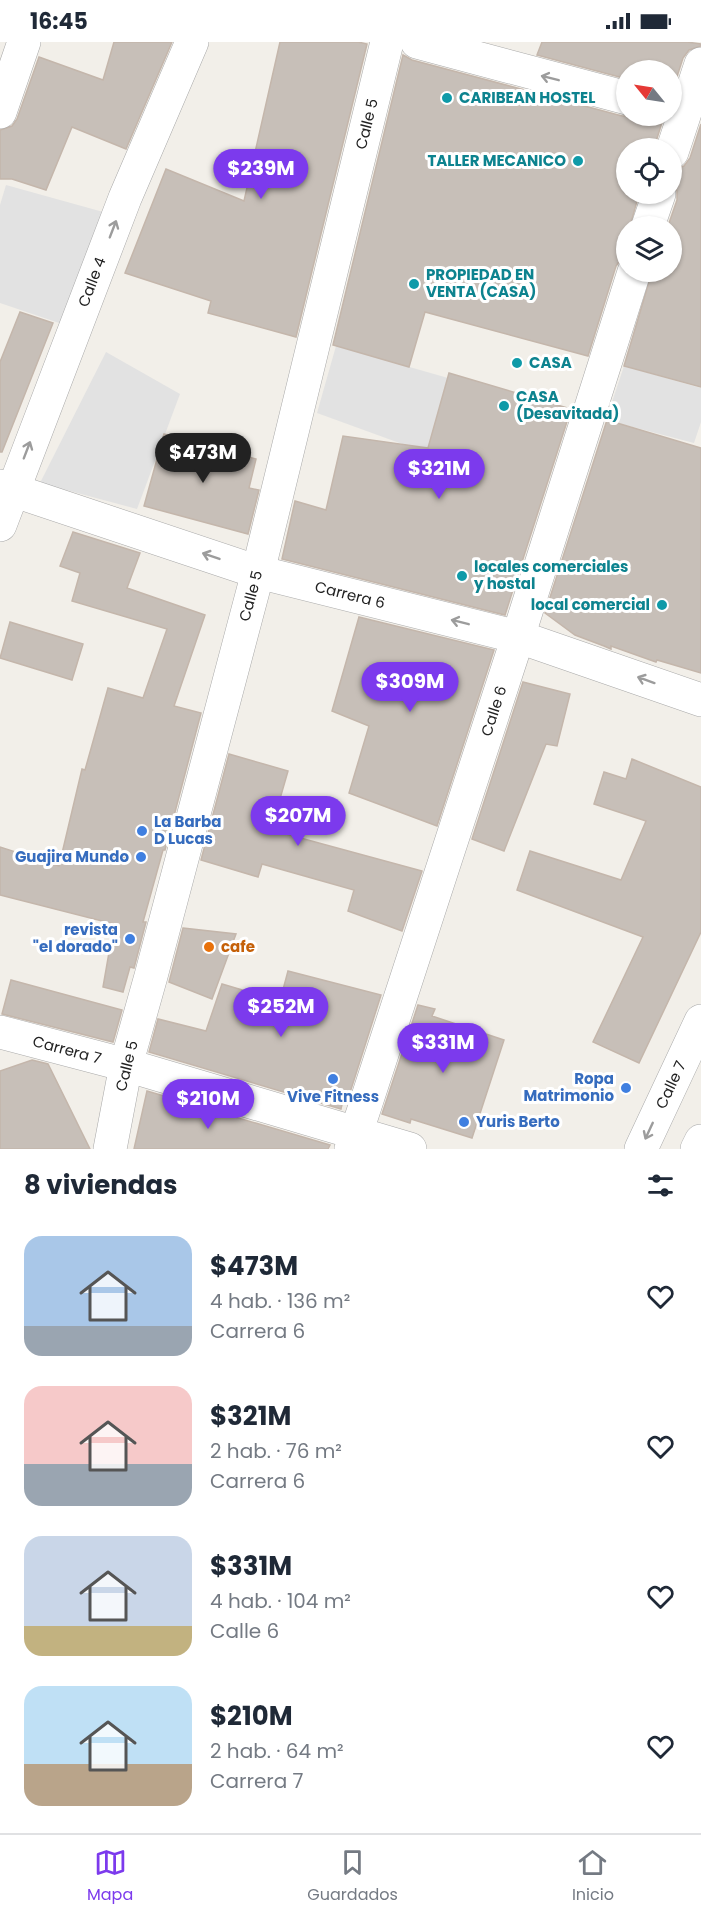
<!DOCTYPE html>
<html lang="es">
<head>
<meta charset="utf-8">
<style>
  body { margin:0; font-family:Poppins,sans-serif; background:#f6f6f7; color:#1f2937; height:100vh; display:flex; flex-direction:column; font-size:22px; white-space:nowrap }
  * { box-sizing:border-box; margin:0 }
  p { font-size:20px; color:#747a83 }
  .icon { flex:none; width:33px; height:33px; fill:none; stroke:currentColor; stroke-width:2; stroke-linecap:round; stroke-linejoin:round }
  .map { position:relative; height:1107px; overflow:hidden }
  .sheet { display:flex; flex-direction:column; background:#fff; flex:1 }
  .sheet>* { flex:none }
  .needle { width:39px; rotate:300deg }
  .controls { position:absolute; left:616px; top:18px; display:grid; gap:12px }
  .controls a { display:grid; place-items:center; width:66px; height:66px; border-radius:50%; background:#fff; box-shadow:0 2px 4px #0004; font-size:30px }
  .price { position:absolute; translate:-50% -51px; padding:0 14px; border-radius:21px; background:#7c3aed; color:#fff; font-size:20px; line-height:39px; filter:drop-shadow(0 2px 3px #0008) }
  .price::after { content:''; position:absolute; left:50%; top:36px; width:18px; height:14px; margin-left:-9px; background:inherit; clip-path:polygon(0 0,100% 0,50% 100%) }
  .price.selected { background:#222; color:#fff }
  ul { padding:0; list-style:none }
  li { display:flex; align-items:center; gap:18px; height:150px; padding:0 24px }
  li span { display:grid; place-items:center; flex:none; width:168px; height:120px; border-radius:18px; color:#555 }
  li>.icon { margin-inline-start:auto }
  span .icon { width:72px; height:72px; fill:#fffc; stroke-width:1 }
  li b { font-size:26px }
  h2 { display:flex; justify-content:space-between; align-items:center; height:72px; padding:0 24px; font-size:26px }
  .status { display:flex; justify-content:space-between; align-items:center; height:42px; padding:0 30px; background:#fff; direction:ltr }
  .status svg { height:16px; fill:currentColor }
  .menu { display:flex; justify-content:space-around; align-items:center; height:84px; border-top:2px solid #e0e1e3; background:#fff; font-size:16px; color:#747a83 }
  .menu a { display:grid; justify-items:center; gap:3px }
  .menu .selected { color:#7c3aed }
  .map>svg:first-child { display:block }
  .parking { fill:#e2e2e2 }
  .building { fill:#c7bfb8; stroke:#c4b6ab; stroke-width:1.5 }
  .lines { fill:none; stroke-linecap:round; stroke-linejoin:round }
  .minor-casing { stroke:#a9a9a9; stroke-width:34 }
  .tertiary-casing { stroke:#a9a9a9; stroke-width:34 }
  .minor { stroke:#fff; stroke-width:33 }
  .tertiary { stroke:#fff; stroke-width:33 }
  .oneway { stroke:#9c9c9c }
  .culture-dot { fill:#0f9aa8; stroke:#fff; stroke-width:2 }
  .shop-dot { fill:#3f7fe0; stroke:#fff; stroke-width:2 }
  .food-dot { fill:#e8710a; stroke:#fff; stroke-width:2 }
  .labels { text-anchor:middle; stroke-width:6; stroke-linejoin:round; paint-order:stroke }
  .culture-label { font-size:15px; font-weight:bold; fill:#0d838f; stroke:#fff; text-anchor:start }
  .street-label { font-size:15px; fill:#222; stroke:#fff }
  .shop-label { font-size:15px; font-weight:bold; fill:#366cbe; stroke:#fff; text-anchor:end }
  .food-label { font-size:15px; font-weight:bold; fill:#c56008; stroke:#fff; text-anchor:start }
</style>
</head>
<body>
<div class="status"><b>16:45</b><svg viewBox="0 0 49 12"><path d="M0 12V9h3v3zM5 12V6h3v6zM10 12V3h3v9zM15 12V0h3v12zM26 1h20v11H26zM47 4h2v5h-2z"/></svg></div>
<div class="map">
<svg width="701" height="1107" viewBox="0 0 701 1107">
  <rect width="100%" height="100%" fill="#f2efe9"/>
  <g class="parking">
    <polygon points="6,143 114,173 71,285 0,261 0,163"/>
    <polygon points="336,304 448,336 427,411 317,371"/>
    <polygon points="106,310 180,352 137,467 40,441"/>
    <polygon points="624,324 701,346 701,380 694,401 606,378"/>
  </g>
  <g class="building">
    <polygon points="114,0 172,0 126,107 72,85 46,148 12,137 0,137 0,88 12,84 17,77 39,15 103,38"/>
    <polygon points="280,0 358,0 367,2 296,295 208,271 211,259 125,231 166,127 244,159"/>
    <polygon points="542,0 687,0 701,2 701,4 689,8 683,16 672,50 672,28 627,28 627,37 537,13"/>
    <polygon points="403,13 412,18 622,74 664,74 654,106 627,106 627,152 639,152 630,184 627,184 627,213 621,217 616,224 588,314 425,270 409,325 333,303"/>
    <polygon points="701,82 701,345 624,324 652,230 672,230 672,184 668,184 677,158 677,149 672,139 672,128 684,124 690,116"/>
    <polygon points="20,270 53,281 2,410 0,410 0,320"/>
    <polygon points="449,331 571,367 505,573 282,517 295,459 326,468 343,394 428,406"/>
    <polygon points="607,378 701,406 701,631 657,618 656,620 611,604 611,607 604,604 575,593 545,571"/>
    <polygon points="164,392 256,417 249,446 259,448 248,492 144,464"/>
    <polygon points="73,490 140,511 127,546 205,573 174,664 201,671 165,808 163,808 143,880 146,880 134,926 130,925 123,950 103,945 114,882 0,853 0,805 59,824 82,727 85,728 108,646 143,656 167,587 72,559 80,531 60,524"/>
    <polygon points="359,575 494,608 437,784 349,751 369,684 332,669"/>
    <polygon points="10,580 83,602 72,638 0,616"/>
    <polygon points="523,640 570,652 557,704 546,702 504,809 472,797"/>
    <polygon points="229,712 288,729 271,788 422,829 402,889 348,869 354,848 262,822 258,835 201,818"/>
    <polygon points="632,717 701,745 701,890 639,1021 593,1000 643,895 517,848 530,809 621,838 646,779 594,762 604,730 626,737"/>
    <polygon points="183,886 236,892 212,957 169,940"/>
    <polygon points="288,929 381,953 347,1060 343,1058 341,1067 149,1010 158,977 206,989 222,942 280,959"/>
    <polygon points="11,938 122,968 113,1000 2,972"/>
    <polygon points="418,963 435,967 432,974 504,998 472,1096 411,1077 410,1081 382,1072"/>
    <polygon points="32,1018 48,1022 90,1107 0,1107 0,1029"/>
    <polygon points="147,1049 330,1103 328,1107 134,1107"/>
  </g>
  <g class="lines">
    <g class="minor-casing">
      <g id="minor">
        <polyline points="417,0 627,56"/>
        <polyline points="0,70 24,0"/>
        <polyline points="672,110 701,22"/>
        <polyline points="648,184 659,152"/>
        <polyline points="0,444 258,530 522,596 701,658"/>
        <polyline points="0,483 125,156 192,0"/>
        <polyline points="0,990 126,1023 410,1107"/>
        <polyline points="110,1107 126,1023 151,934 258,530 387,0"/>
        <polyline points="351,1107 518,595 634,230"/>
      </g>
    </g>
    <g class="tertiary-casing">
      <g id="tertiary">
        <polyline points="641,1107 701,979"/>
        <polyline points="697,1107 701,1099"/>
      </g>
    </g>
    <use href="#minor" class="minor"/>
    <use href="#tertiary" class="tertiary"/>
  </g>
  <defs><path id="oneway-shaft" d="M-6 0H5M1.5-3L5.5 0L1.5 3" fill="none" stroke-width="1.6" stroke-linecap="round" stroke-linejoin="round" transform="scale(1.5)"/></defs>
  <g class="oneway">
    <use href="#oneway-shaft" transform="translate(550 36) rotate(-166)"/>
    <use href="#oneway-shaft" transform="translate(113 187) rotate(-69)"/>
    <use href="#oneway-shaft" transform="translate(27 408) rotate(-69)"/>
    <use href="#oneway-shaft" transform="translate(211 514) rotate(-161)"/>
    <use href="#oneway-shaft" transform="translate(460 580) rotate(-166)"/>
    <use href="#oneway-shaft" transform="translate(646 638) rotate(-160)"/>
    <use href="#oneway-shaft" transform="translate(649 1089) rotate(115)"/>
  </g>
  <g class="culture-dot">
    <circle cx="447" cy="56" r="6"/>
    <circle cx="578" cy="119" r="6"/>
    <circle cx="414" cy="242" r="6"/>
    <circle cx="517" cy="321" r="6"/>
    <circle cx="504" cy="364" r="6"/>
    <circle cx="462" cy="534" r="6"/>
    <circle cx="662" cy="563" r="6"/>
  </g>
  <g class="shop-dot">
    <circle cx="142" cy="789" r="6"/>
    <circle cx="141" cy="815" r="6"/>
    <circle cx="130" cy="897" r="6"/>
    <circle cx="333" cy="1037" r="6"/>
    <circle cx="626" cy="1046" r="6"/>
    <circle cx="464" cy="1080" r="6"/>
  </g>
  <circle class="food-dot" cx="209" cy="905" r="6"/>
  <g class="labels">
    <g class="culture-label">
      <text x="459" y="61">CARIBEAN HOSTEL</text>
      <text x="566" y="124" text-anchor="end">TALLER MECANICO</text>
      <text x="426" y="238">PROPIEDAD EN<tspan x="426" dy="17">VENTA (CASA)</tspan></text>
      <text x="529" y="326">CASA</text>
      <text x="516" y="360">CASA<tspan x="516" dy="17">(Desavitada)</tspan></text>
      <text x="474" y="530">locales comerciales<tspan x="474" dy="17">y hostal</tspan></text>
      <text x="650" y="568" text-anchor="end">local comercial</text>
    </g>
    <g class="street-label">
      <text transform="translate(367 82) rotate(-76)" y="5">Calle 5</text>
      <text transform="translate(92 240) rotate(-69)" y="5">Calle 4</text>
      <text transform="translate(350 553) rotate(14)" y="5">Carrera 6</text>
      <text transform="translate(251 554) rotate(-75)" y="5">Calle 5</text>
      <text transform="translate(494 669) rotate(-72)" y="5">Calle 6</text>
      <text transform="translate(67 1008) rotate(15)" y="5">Carrera 7</text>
      <text transform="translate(127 1024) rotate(-76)" y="5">Calle 5</text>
      <text transform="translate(671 1043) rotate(-65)" y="5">Calle 7</text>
    </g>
    <g class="shop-label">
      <text x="154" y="785" text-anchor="start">La Barba<tspan x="154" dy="17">D Lucas</tspan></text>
      <text x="129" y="820">Guajira Mundo</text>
      <text x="118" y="893">revista<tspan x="118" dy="17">"el dorado"</tspan></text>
      <text x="614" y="1042">Ropa<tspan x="614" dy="17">Matrimonio</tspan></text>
      <text x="333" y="1060" text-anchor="middle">Vive Fitness</text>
      <text x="476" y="1085" text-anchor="start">Yuris Berto</text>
    </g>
    <g class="food-label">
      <text x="221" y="910">cafe</text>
    </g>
  </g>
</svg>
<div class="controls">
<a><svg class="needle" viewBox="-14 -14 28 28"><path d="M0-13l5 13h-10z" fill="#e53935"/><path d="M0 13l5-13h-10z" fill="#747a83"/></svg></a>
<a><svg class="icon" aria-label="locate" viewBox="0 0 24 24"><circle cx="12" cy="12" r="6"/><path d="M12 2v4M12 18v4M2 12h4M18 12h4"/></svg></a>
<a><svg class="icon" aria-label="layers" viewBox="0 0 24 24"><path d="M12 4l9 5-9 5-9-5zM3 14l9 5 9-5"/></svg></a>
</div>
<b class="price" style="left:261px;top:158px">$239M</b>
<b class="price selected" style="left:203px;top:442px">$473M</b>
<b class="price" style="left:439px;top:458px">$321M</b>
<b class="price" style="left:410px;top:671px">$309M</b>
<b class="price" style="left:298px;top:805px">$207M</b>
<b class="price" style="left:281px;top:996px">$252M</b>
<b class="price" style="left:443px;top:1032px">$331M</b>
<b class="price" style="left:208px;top:1088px">$210M</b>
</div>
<section class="sheet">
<h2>8 viviendas<svg class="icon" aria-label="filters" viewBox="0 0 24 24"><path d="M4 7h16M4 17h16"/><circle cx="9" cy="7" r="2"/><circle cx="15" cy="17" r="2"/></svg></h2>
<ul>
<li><span style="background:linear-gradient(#a9c7e8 75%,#9aa5b1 0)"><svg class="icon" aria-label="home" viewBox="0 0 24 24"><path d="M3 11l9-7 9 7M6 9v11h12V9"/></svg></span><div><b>$473M</b><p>4 hab. · 136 m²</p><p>Carrera 6</p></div><svg class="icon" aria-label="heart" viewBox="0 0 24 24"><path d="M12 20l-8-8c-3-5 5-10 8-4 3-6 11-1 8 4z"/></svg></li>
<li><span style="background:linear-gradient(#f6c9c9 65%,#9aa5b1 0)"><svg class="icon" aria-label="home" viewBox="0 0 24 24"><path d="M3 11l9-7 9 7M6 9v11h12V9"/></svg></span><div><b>$321M</b><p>2 hab. · 76 m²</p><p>Carrera 6</p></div><svg class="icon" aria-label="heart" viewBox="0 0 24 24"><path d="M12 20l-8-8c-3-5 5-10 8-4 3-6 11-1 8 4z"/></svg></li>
<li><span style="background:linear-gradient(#c9d6e8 75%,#c2b280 0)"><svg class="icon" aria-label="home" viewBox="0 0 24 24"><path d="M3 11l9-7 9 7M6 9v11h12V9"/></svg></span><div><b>$331M</b><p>4 hab. · 104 m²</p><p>Calle 6</p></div><svg class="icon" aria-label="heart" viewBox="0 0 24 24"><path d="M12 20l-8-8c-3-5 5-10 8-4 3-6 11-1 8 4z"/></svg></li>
<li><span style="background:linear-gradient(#bfe0f5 65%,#b9a48a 0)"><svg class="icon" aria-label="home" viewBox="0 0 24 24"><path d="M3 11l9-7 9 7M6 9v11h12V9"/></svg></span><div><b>$210M</b><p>2 hab. · 64 m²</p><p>Carrera 7</p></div><svg class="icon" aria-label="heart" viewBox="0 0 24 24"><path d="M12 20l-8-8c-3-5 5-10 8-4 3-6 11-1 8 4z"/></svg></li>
</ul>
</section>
<nav class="menu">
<a class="selected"><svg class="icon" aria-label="map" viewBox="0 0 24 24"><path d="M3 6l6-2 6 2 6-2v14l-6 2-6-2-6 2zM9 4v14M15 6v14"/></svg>Mapa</a>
<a><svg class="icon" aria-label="saved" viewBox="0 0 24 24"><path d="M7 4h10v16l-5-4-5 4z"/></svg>Guardados</a>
<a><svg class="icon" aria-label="home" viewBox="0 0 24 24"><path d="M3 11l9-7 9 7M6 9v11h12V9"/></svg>Inicio</a>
</nav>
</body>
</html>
